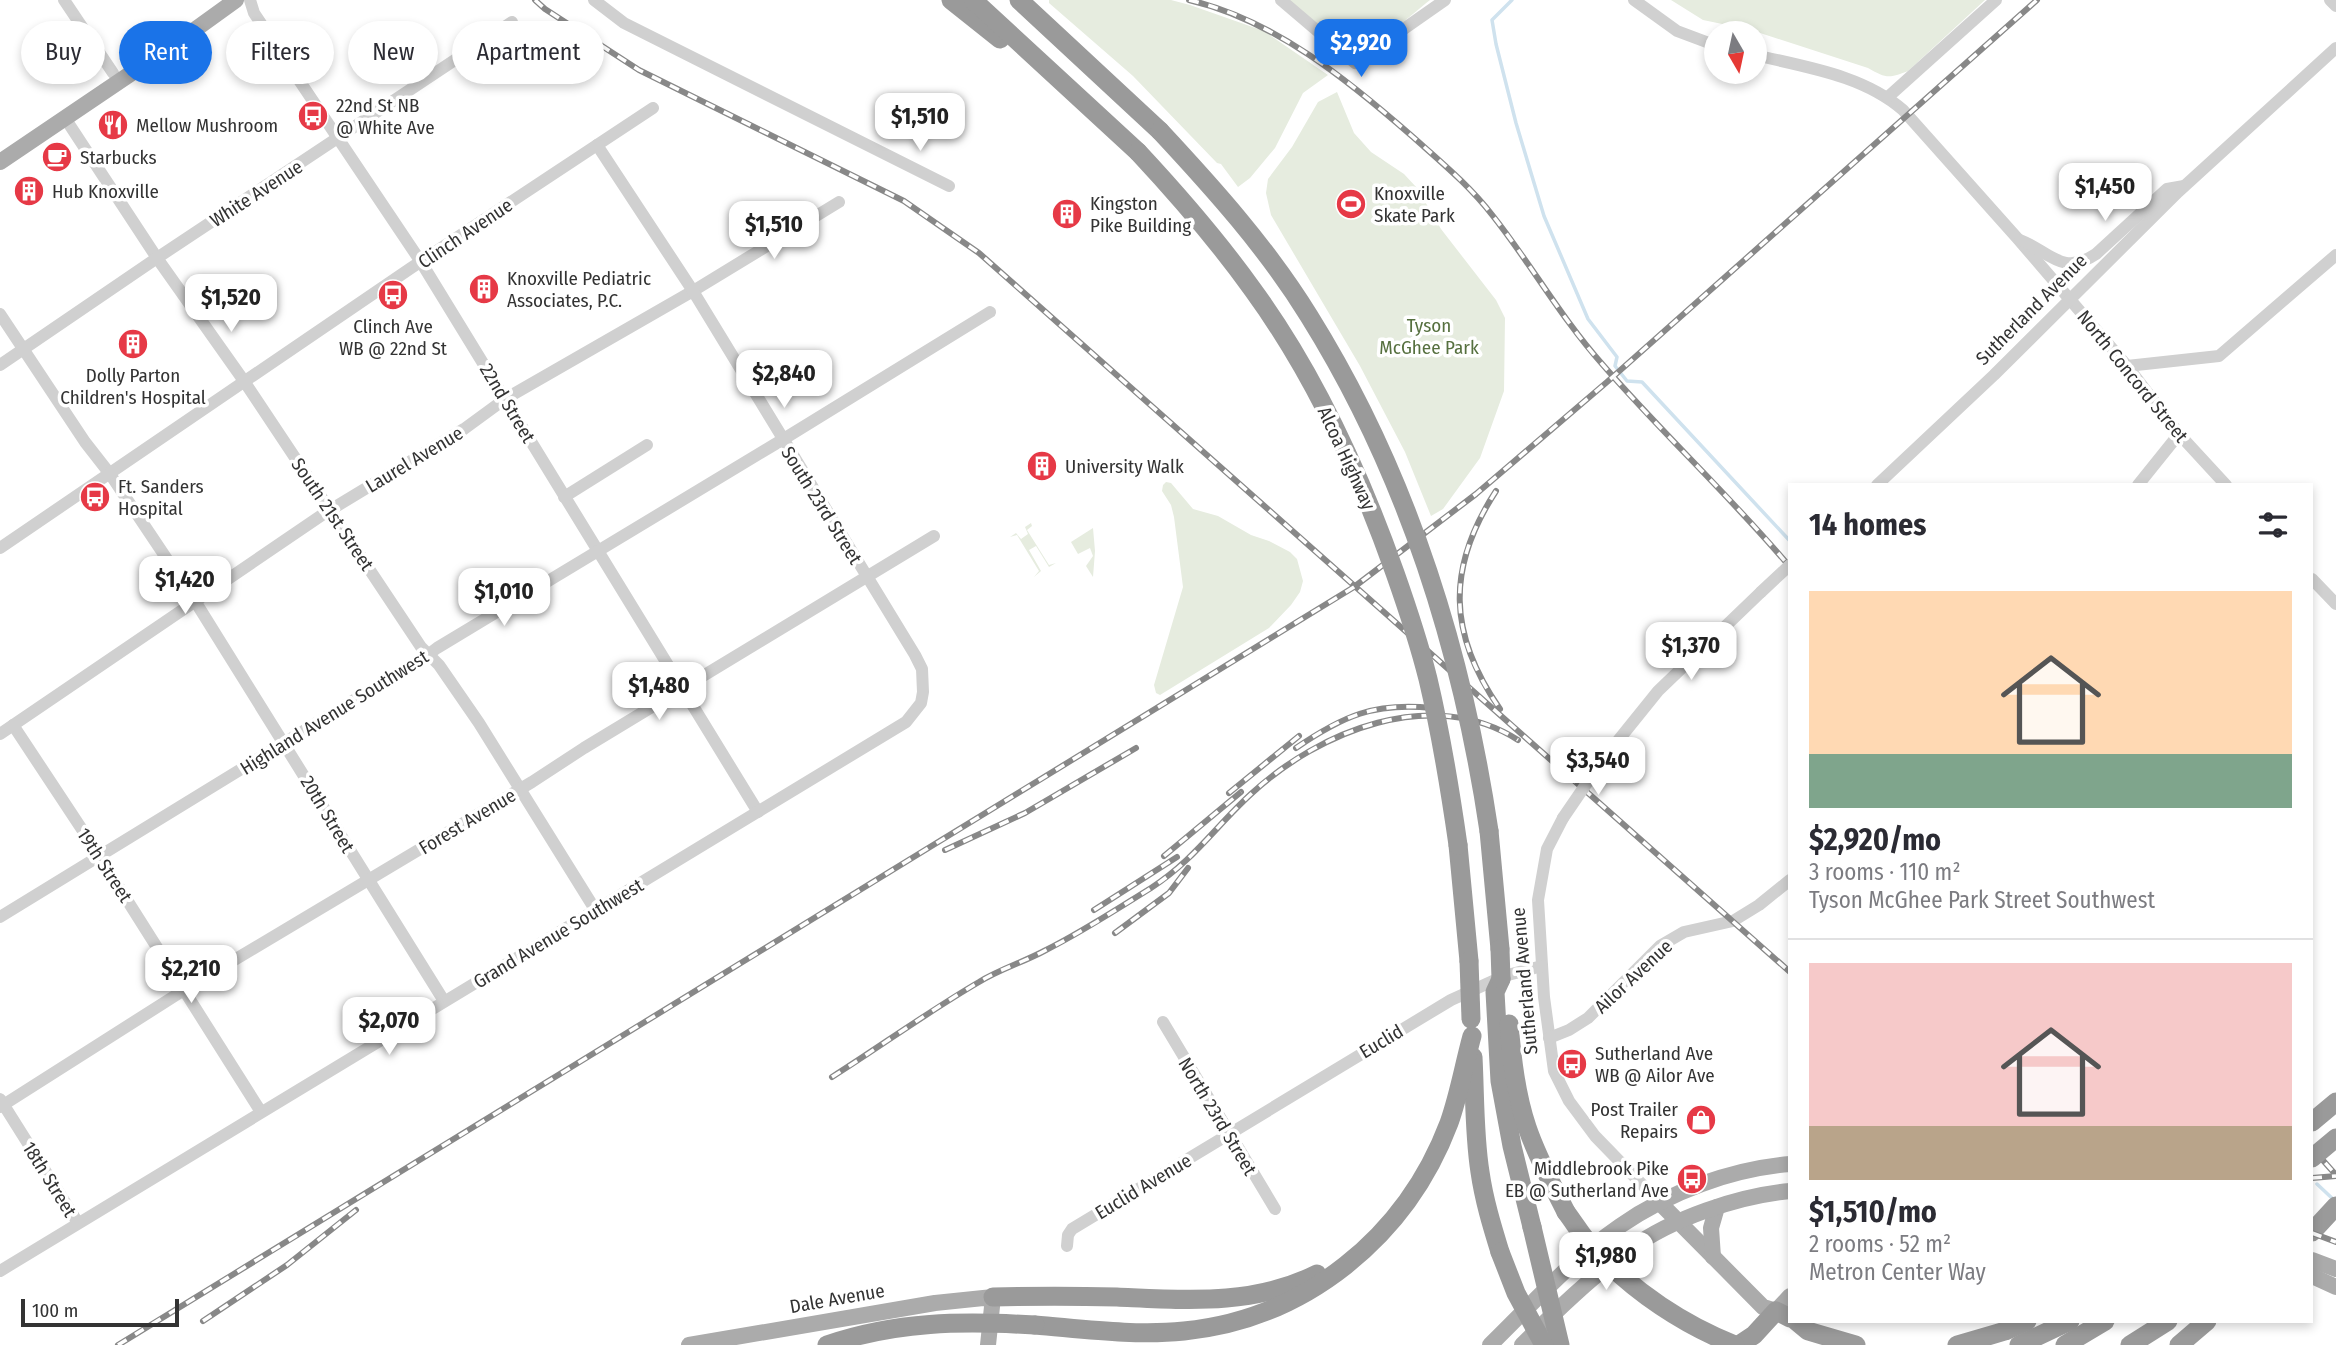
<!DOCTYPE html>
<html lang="en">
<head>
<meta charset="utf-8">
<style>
  body { margin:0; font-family:"Fira Sans Condensed",sans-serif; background:#f2f2f3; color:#2b2b33; height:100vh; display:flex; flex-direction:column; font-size:26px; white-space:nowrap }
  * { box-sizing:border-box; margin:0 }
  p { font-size:23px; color:#7c7c81 }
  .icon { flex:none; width:38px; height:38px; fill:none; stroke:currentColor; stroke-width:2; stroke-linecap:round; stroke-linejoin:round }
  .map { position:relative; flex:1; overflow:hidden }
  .side { position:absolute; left:1788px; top:483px; width:525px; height:840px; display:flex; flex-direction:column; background:#fff; border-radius:0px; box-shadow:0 4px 10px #0003 }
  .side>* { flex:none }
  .banner { position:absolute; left:21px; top:21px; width:665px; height:63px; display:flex; gap:14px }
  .needle { width:46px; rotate:171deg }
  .controls { position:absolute; left:1704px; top:21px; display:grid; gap:14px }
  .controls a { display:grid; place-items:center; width:63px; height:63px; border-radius:50%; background:#fff; box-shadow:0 4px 10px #0003; font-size:35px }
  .scale { position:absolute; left:21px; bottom:18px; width:158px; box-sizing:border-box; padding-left:7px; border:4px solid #333; border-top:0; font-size:19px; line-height:24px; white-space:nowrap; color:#333; -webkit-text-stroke:5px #fff; paint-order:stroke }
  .price { position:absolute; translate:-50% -60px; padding:0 16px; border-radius:14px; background:#fff; color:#222; font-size:23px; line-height:46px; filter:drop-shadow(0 2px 4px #0008) }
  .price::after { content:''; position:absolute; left:50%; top:42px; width:21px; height:16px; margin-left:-10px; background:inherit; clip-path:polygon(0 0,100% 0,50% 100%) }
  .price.on { background:#1a73e8; color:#fff }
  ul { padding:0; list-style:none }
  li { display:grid; align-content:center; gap:14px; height:371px; padding:0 21px }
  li+li { border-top:2px solid #e1e1e2 }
  li span { display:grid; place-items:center; height:217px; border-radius:0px; color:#555 }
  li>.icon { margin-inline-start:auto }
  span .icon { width:126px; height:126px; fill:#fffc; stroke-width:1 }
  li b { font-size:30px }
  h2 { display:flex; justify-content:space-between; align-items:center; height:84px; padding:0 21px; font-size:30px }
  .tag { padding:0 24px; border-radius:32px; background:#fff; box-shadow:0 4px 10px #0003; font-size:24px; line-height:63px }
  .tag.on { background:#1a73e8; color:#fff }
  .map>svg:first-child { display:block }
  .green { fill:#e6ecdf }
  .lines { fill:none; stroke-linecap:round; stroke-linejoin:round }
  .stream { stroke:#cfe2ee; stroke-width:3.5 }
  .minor { stroke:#d0d0d0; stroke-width:12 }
  .major { stroke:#ababab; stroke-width:16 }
  .highway { stroke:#9a9a9a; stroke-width:19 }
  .rail-casing { stroke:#888; stroke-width:6 }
  .rail { stroke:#fff; stroke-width:3.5; stroke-dasharray:10; stroke-linecap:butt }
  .minor-bridge { stroke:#d0d0d0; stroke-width:12 }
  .highway-bridge { stroke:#9a9a9a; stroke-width:19 }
  .labels { text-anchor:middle; stroke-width:7; stroke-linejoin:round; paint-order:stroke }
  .poi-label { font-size:19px; fill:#333; stroke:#fff; text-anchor:start }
  .street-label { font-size:19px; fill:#333; stroke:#fff }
  .park-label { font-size:19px; fill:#56703f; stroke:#fff }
</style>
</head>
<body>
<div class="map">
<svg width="2336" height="1345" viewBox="0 0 2336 1345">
  <rect width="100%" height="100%" fill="#fff"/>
  <g class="green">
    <polygon points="1049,0 1171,0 1190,5 1264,31 1328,75 1303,93 1275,148 1250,178 1238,187 1221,164 1217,163 1133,76 1049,3"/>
    <path d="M1287 0H1430C1413 13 1368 56 1347 48 1331 42 1302 13 1287 0Z"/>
    <path d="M1671 0H1985L1908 71C1888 79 1886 78 1868 68L1751 30 1703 20Z"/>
    <polygon points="1337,92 1354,133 1371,152 1404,174 1417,188 1441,229 1496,300 1505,318 1504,391 1480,458 1443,509 1431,516 1405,452 1360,366 1271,215 1266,193 1268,179 1292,147 1318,102"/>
    <polygon points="1166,482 1171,483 1193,509 1218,516 1251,535 1269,541 1290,552 1297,559 1303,581 1300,592 1291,605 1269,628 1160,695 1156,693 1154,685 1183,587 1174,517 1171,505 1162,491 1163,485"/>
    <polygon points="1031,523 1032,526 1027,530 1049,565 1056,563 1049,567 1036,546 1029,550 1041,571 1034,577 1039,571 1017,535 1010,537 1016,533 1021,539 1028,534 1025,527"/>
    <polygon points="1093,528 1095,551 1093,577 1086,566 1093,556 1090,548 1078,554 1071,542"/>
  </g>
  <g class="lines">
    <g class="stream">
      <polyline points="1512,0 1492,20 1496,44 1516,123 1544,216 1588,319 1617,357 1615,366 1627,381 1642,382 1790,541"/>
      <polyline points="2317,1184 2335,1201"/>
    </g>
    <g class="minor">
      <polyline points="64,0 113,73"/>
      <polyline points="250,0 254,13 421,262 758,812"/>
      <polyline points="594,0 624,23 949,186"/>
      <polyline points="1281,0 1355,63 1445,0"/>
      <polyline points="1634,0 1677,31 1717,46"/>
      <polyline points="2330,0 2336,6"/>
      <path d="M1755 55C1805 67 1863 75 1903 110L2018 239 2127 366 2179 434 2226 485"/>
      <polyline points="1888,97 1996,0"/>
      <polyline points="65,118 157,258 244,381 421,647 439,665 479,723 596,911"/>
      <path d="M2020 240C2049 251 2062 277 2096 254L2167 189 2184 186"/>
      <polyline points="0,314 85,442 110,474 195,601 444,1001"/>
      <polyline points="0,365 157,258 512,22"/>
      <polyline points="2127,366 2219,356 2336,255"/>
      <polyline points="1877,485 1994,375 2178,192 2336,48"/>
      <polyline points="2138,485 2179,434"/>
      <polyline points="564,497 647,445"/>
      <polyline points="0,548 411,268 653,108"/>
      <polyline points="2312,579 2336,604"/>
      <polyline points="13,725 91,843 261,1112"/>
      <polyline points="0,734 322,515 464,429 505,399 693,291 839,202"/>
      <polyline points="1604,758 1658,691 1761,592"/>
      <polyline points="1563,818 1547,849 1538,900 1544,997 1554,1071 1569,1101 1595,1136 1660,1203"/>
      <polyline points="0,917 429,654 437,648 782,440 990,312"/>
      <polyline points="1163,1022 1275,1209"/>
      <polyline points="1549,1038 1569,1030 1588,1018 1660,946 1684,932 1733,921 1759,905 1790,880"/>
      <polyline points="0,1099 78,1223"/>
      <polyline points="0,1107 184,990 532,782 584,748 934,536"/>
      <polyline points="1067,1246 1068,1235 1072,1229 1451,1000 1504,976 1542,966"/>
      <polyline points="0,1271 906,722 921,703 923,692 922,669 915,655 693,291 597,145"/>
    </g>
    <g class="major">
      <polyline points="0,162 182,39 236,0"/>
      <polyline points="1660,1203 1763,1307 1776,1311 1790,1296"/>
      <polyline points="1713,1257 1711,1228 1717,1207"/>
      <polyline points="2312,1260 2336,1269"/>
      <polyline points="2312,1276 2336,1287"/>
      <polyline points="689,1345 935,1303 993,1297 988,1345"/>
      <path d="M1490 1345C1532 1304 1572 1259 1620 1226 1669 1192 1731 1169 1790 1164"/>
      <path d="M1522 1345C1556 1311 1591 1277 1630 1249 1673 1218 1738 1196 1790 1191"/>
    </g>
    <g class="highway">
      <polyline points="951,0 1000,39"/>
      <polyline points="973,0 1138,152"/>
      <polyline points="1019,0 1160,131"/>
      <polyline points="1489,831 1500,949"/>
      <polyline points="1458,845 1469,961"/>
      <polyline points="1501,979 1495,992 1500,1081 1512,1146 1532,1227"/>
      <path d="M1509 1024C1512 1058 1516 1095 1527 1127 1537 1157 1552 1184 1566 1212"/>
      <path d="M1473 1057C1475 1095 1474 1134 1480 1172 1484 1200 1492 1226 1500 1252"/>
      <polyline points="2312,1122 2336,1102"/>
      <polyline points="2312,1232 2336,1206"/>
      <path d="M993 1297C1034 1296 1075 1296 1117 1297 1186 1300 1253 1306 1317 1274"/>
      <polyline points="1796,1321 1808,1331 1856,1345"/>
      <path d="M1035 1325C1084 1329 1135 1336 1184 1331 1305 1319 1406 1237 1449 1123 1459 1095 1464 1065 1472 1036"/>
      <polyline points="1739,1345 1754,1335 1776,1311 1790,1318"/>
      <polyline points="1957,1345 2005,1331 2027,1321"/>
      <polyline points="2019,1345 2070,1321"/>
      <polyline points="2065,1345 2105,1321"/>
      <polyline points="2130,1345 2168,1321"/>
      <polyline points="2179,1345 2207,1321"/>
    </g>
    <g class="rail-casing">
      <g id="rail">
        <polyline points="535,0 545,9 639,70 904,201 979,253 1790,972"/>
        <path d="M1189 0C1275 20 1349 81 1413 137 1441 162 1470 186 1493 216 1531 264 1561 318 1603 365 1663 434 1731 497 1790 567"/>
        <path d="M1496 491C1446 568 1448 634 1500 709"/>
        <path d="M1296 748C1343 716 1374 702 1432 708"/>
        <polyline points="1229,793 1299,736"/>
        <polyline points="945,850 1025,813 1136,748"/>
        <polyline points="1164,856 1241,792"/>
        <polyline points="1094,910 1177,857"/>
        <polyline points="1115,933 1169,893 1188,868"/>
        <path d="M832 1077C881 1046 929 1011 979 982 1000 969 1024 962 1046 950 1082 932 1117 909 1151 888 1193 861 1216 826 1251 794 1319 731 1432 685 1518 740"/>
        <polyline points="2312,1148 2336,1175"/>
        <polyline points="2312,1178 2336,1176"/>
        <polyline points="2312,1233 2336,1242"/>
        <polyline points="203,1321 287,1265 356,1210"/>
        <polyline points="118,1345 1354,587 1476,494 1607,382 2037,0"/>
      </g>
    </g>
    <use href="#rail" class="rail"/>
    <g class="minor-bridge">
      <polyline points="1761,592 1790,565"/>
      <polyline points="1563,818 1604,758"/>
    </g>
    <g class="highway-bridge">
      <path d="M1160 131C1214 189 1267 248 1309 316 1407 473 1462 650 1489 831"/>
      <path d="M1138 152C1179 196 1218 241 1253 290 1315 375 1360 474 1395 573 1407 607 1419 643 1428 679 1441 734 1450 789 1458 845"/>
      <polyline points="1500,949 1501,979"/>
      <polyline points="1469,961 1471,1019"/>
      <polyline points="2312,1158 2336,1138"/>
      <path d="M1566 1212C1576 1225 1584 1240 1596 1251 1634 1292 1684 1325 1735 1345"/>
      <polyline points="1532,1227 1560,1345"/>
      <polyline points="1500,1252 1516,1293 1544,1345"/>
      <path d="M827 1345C897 1321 962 1321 1035 1325"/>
    </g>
  </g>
  <defs>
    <g id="bus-disc" transform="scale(1.575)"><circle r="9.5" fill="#e63946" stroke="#fff"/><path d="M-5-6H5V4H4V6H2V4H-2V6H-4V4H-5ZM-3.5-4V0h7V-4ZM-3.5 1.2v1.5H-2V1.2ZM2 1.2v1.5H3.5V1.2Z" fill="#fff"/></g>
    <g id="restaurant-disc" transform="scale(1.575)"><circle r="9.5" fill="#e63946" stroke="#fff"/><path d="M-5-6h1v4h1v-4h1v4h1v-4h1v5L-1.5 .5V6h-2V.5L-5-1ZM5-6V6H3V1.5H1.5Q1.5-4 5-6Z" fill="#fff"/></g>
    <g id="cafe-disc" transform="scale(1.575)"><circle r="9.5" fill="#e63946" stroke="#fff"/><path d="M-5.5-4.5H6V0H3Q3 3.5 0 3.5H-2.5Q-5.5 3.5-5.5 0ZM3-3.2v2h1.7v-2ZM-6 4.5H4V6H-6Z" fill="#fff"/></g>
    <g id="building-disc" transform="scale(1.575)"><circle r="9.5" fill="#e63946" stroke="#fff"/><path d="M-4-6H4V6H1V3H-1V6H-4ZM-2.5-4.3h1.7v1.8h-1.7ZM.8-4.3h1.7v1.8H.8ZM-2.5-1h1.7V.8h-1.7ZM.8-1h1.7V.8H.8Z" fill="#fff"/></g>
    <g id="stadium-disc" transform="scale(1.575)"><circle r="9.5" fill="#e63946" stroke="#fff"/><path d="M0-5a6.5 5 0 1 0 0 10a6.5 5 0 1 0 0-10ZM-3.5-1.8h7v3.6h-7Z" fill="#fff"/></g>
    <g id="shop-disc" transform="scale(1.575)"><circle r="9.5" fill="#e63946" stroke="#fff"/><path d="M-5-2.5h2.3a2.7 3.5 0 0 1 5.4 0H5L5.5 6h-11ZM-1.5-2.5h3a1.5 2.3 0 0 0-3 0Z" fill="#fff"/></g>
  </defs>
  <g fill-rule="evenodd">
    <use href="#bus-disc" x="313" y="116"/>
    <use href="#restaurant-disc" x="113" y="125"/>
    <use href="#cafe-disc" x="57" y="157"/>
    <use href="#building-disc" x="29" y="191"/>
    <use href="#stadium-disc" x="1351" y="204"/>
    <use href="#building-disc" x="1067" y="214"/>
    <use href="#building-disc" x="484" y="289"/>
    <use href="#bus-disc" x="393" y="295"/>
    <use href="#building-disc" x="133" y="344"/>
    <use href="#building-disc" x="1042" y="466"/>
    <use href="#bus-disc" x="95" y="497"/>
    <use href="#bus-disc" x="1572" y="1064"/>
    <use href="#shop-disc" x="1701" y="1120"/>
    <use href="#bus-disc" x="1692" y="1179"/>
  </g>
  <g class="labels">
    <g class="poi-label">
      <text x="336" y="112">22nd St NB<tspan x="336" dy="22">@ White Ave</tspan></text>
      <text x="136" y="132">Mellow Mushroom</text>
      <text x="80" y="164">Starbucks</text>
      <text x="52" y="198">Hub Knoxville</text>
      <text x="1374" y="200">Knoxville<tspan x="1374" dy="22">Skate Park</tspan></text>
      <text x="1090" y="210">Kingston<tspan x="1090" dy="22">Pike Building</tspan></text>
      <text x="507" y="285">Knoxville Pediatric<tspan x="507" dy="22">Associates, P.C.</tspan></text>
      <text x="393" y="333" text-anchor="middle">Clinch Ave<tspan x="393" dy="22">WB @ 22nd St</tspan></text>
      <text x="133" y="382" text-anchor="middle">Dolly Parton<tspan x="133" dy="22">Children's Hospital</tspan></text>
      <text x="1065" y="473">University Walk</text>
      <text x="118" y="493">Ft. Sanders<tspan x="118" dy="22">Hospital</tspan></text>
      <text x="1595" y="1060">Sutherland Ave<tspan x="1595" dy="22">WB @ Ailor Ave</tspan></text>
      <text x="1678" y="1116" text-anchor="end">Post Trailer<tspan x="1678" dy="22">Repairs</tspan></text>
      <text x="1669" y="1175" text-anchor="end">Middlebrook Pike<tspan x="1669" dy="22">EB @ Sutherland Ave</tspan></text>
    </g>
    <g class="street-label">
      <text transform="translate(256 193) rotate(-33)" y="7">White Avenue</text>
      <text transform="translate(465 233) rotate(-34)" y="7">Clinch Avenue</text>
      <text transform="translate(2031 309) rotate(-45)" y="7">Sutherland Avenue</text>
      <text transform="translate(2133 376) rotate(51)" y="7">North Concord Street</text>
      <text transform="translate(508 403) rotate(59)" y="7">22nd Street</text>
      <text transform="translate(1347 458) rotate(65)" y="7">Alcoa Highway</text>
      <text transform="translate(414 459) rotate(-31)" y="7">Laurel Avenue</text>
      <text transform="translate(822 505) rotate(58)" y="7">South 23rd Street</text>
      <text transform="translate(333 514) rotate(56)" y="7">South 21st Street</text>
      <text transform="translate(334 712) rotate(-32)" y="7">Highland Avenue Southwest</text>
      <text transform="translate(328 814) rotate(59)" y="7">20th Street</text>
      <text transform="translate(467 821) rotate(-31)" y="7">Forest Avenue</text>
      <text transform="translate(105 865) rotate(57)" y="7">19th Street</text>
      <text transform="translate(558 933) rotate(-31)" y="7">Grand Avenue Southwest</text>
      <text transform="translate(1633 976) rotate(-43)" y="7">Ailor Avenue</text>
      <text transform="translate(1524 981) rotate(-95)" y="7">Sutherland Avenue</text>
      <text transform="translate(1381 1041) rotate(-31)" y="7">Euclid</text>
      <text transform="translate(1218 1116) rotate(59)" y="7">North 23rd Street</text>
      <text transform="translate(50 1179) rotate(58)" y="7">18th Street</text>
      <text transform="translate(1143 1186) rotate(-31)" y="7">Euclid Avenue</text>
      <text transform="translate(837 1298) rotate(-10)" y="7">Dale Avenue</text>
    </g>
    <g class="park-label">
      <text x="1429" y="332">Tyson<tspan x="1429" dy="22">McGhee Park</tspan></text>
    </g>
  </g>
</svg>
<div class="controls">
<a><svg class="needle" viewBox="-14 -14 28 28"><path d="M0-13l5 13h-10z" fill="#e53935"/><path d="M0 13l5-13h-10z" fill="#7c7c81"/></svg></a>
</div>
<div class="scale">100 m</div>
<b class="price on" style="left:1361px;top:79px">$2,920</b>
<b class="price" style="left:920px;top:153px">$1,510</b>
<b class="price" style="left:2105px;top:223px">$1,450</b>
<b class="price" style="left:774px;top:261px">$1,510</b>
<b class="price" style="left:231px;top:334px">$1,520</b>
<b class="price" style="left:784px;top:410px">$2,840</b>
<b class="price" style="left:185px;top:616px">$1,420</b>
<b class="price" style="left:504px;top:628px">$1,010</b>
<b class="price" style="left:1691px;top:682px">$1,370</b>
<b class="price" style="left:659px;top:722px">$1,480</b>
<b class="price" style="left:1598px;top:797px">$3,540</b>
<b class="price" style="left:191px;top:1005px">$2,210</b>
<b class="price" style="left:389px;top:1057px">$2,070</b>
<b class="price" style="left:1606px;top:1292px">$1,980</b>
<div class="banner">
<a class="tag">Buy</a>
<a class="tag on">Rent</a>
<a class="tag">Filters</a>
<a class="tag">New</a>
<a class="tag">Apartment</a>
</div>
<section class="side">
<h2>14 homes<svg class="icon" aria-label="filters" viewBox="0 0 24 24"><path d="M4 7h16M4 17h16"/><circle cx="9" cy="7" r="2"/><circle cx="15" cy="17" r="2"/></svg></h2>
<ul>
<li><span style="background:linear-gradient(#ffd9b3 75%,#7fa58c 0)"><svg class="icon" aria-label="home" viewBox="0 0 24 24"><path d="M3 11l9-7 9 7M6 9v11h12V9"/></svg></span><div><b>$2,920/mo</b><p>3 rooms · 110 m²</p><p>Tyson McGhee Park Street Southwest</p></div></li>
<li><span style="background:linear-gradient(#f6c9c9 75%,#b9a48a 0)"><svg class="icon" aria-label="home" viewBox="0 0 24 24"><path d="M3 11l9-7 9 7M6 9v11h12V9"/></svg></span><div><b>$1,510/mo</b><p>2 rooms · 52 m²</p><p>Metron Center Way</p></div></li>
</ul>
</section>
</div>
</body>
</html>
